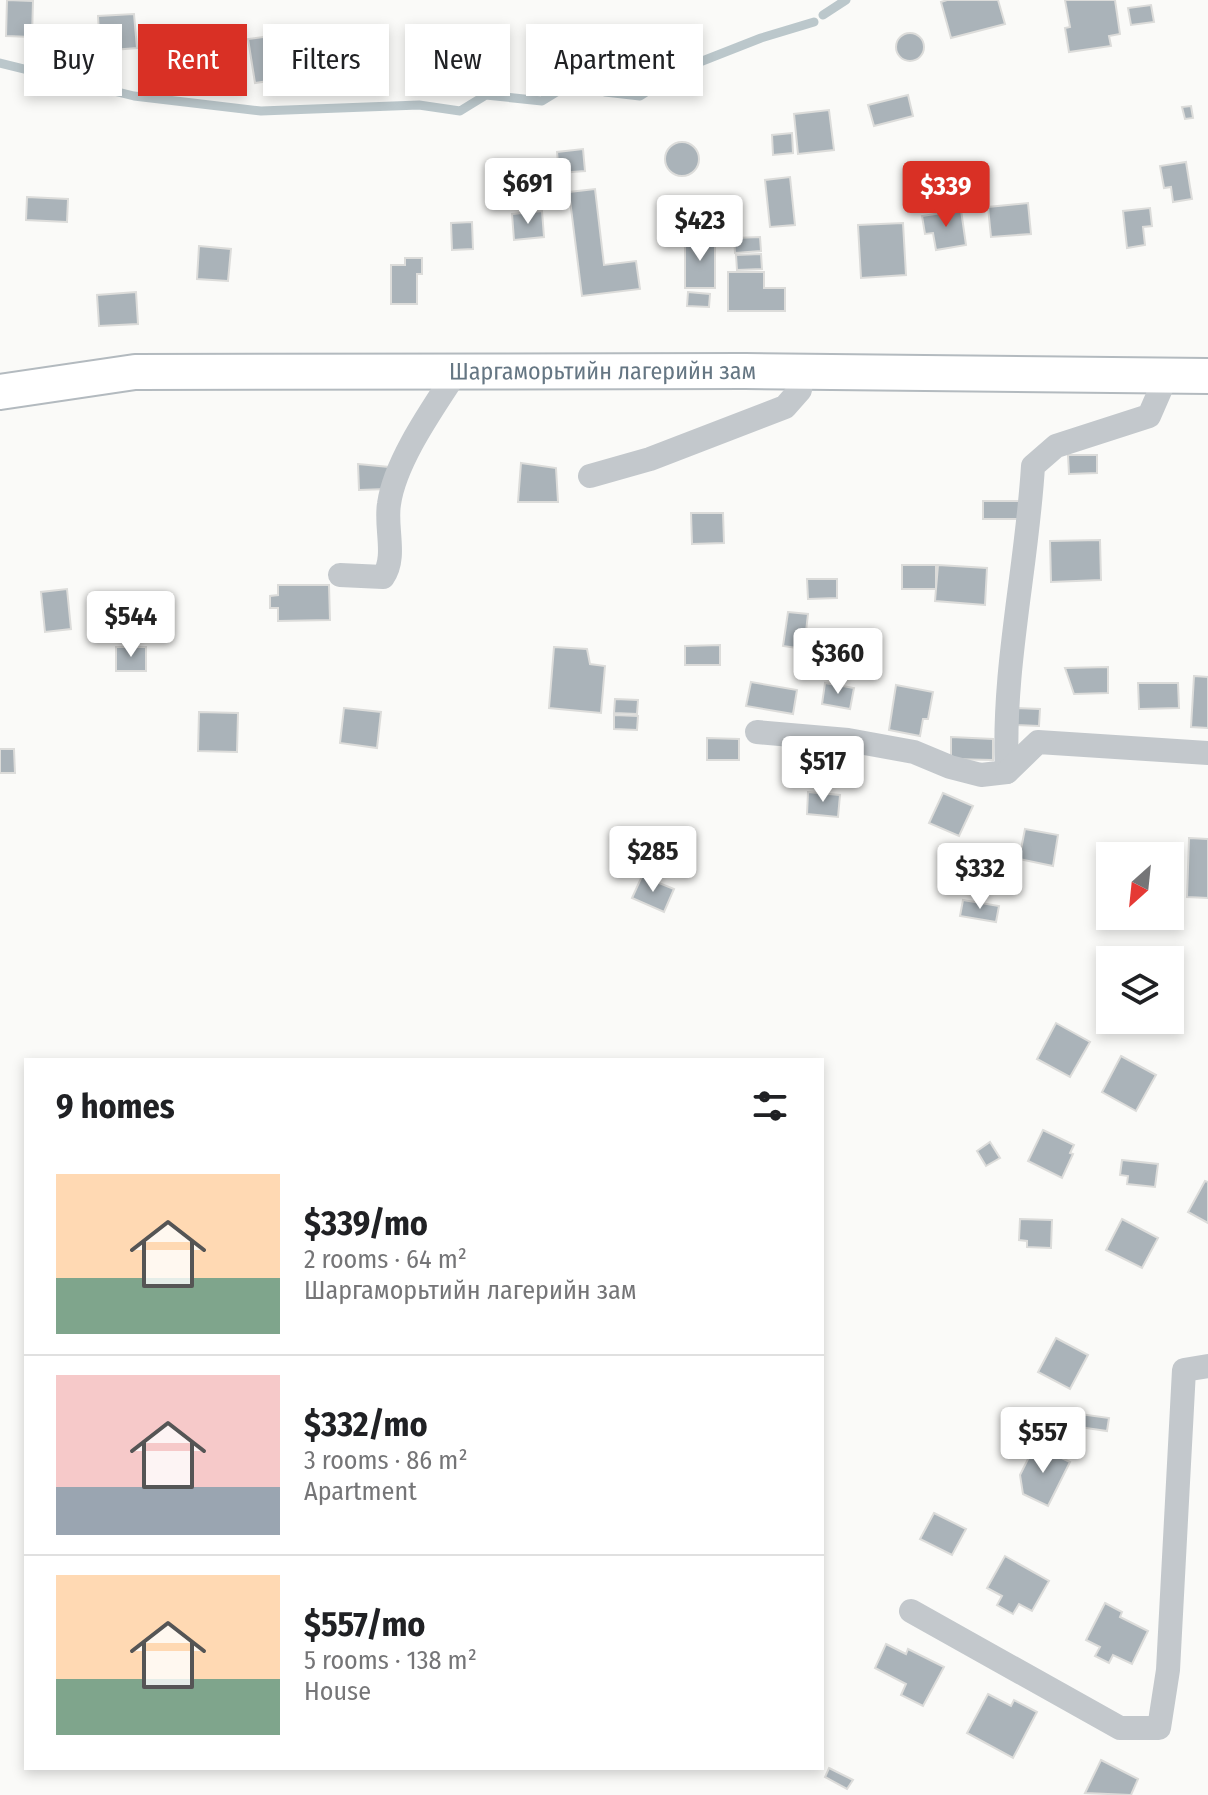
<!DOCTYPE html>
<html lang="en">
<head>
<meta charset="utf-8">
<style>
  body { margin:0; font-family:"Fira Sans Condensed",sans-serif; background:#f2f2f2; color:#202124; height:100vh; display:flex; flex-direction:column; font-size:30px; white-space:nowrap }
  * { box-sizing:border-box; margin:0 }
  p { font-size:26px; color:#757577 }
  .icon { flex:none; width:44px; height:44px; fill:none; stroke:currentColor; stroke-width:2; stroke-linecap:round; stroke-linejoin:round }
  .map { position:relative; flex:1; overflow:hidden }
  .panel { position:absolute; left:24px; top:1058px; width:800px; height:712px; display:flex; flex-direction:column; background:#fff; border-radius:0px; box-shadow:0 4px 12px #0003 }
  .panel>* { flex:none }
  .hud { position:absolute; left:24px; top:24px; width:800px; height:72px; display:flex; gap:16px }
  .needle { width:52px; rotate:207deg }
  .controls { position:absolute; left:1096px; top:842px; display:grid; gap:16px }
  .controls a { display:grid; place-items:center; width:88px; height:88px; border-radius:0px; background:#fff; box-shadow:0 4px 12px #0003; font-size:40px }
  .price { position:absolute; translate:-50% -68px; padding:0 18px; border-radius:8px; background:#fff; color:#222; font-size:26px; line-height:52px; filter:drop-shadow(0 2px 4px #0008) }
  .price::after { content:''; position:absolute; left:50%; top:48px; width:24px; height:18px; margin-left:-12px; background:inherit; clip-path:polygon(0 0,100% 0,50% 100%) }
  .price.selected { background:#d93025; color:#fff }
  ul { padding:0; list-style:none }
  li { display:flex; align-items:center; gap:24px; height:200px; padding:0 32px }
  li+li { border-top:2px solid #e0e0e0 }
  li span { display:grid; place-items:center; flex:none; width:224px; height:160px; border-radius:0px; color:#555 }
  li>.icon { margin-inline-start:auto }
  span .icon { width:96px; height:96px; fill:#fffc; stroke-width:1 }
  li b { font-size:34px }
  h2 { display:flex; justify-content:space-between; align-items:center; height:96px; padding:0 32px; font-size:34px }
  .tag { padding:0 28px; border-radius:0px; background:#fff; box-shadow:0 4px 12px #0003; font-size:28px; line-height:72px }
  .tag.selected { background:#d93025; color:#fff }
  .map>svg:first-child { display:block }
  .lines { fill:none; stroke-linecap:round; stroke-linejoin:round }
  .stream { stroke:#bbc7cb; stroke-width:9 }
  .building { fill:#aab3b9; stroke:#dcdcda; stroke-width:2 }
  .secondary-casing { stroke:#b3babf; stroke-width:38 }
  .street { stroke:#c3c8cc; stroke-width:24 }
  .secondary { stroke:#fff; stroke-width:34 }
  .labels { text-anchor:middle; stroke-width:8; stroke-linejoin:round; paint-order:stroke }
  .street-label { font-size:24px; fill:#657683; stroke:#fff }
</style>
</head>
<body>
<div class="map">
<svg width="1208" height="1795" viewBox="0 0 1208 1795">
  <rect width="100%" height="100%" fill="#fafaf8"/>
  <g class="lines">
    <g class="stream">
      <polyline points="823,15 846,0"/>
      <polyline points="0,63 134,96 261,111 419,105 460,111 486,95 542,101 573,82 605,92 640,96 682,69 761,38 814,22"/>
    </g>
  </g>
  <g class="building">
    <polygon points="7,0 33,1 32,37 6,36"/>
    <polygon points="947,0 998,0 1005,24 951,38 941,2"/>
    <polygon points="1065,0 1115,0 1120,34 1109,36 1111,46 1069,52 1065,28 1070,27"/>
    <polygon points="1151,5 1154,22 1131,25 1128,8"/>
    <polygon points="134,14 137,48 100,51 98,16"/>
    <polygon points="301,32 308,75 255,83 248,39"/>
    <circle cx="910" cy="47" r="14"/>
    <polygon points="226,65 230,79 205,85 202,71"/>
    <polygon points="908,95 913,116 874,126 868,105"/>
    <polygon points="1191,106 1193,118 1185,119 1182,107"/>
    <polygon points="829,110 834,150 798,154 794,114"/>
    <polygon points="792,133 793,153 773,155 772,135"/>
    <circle cx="682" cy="159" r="17"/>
    <polygon points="583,149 585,171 559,173 557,152"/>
    <polygon points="1186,162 1192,199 1173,202 1171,187 1164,188 1160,166"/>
    <polygon points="790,177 795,225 770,227 765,180"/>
    <polygon points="595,189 604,265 636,261 640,289 582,296 569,192"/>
    <polygon points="27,197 68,199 67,222 26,220"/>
    <polygon points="1028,203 1031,234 991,237 988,207"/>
    <polygon points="1150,208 1152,226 1143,227 1145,245 1127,248 1123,211"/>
    <polygon points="961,210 966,245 936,250 933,233 925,234 922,216"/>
    <polygon points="542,211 544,237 514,240 512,214"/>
    <polygon points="472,222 473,249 452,250 451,223"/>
    <polygon points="903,223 906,275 861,278 858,225"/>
    <polygon points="760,237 761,251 735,253 734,238"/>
    <rect x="685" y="238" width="30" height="50"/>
    <polygon points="199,246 231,249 228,281 197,279"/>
    <polygon points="761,254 762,269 737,270 736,255"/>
    <polygon points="405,258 422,258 422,274 417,274 417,304 391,304 391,265 405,265"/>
    <polygon points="728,272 764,272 764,288 785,288 785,311 728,311"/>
    <polygon points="136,292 138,324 99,326 97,295"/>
    <polygon points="688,292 710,294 709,307 687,306"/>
    <polygon points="1068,455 1097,455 1097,473 1069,474"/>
    <polygon points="521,463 556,468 558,502 518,502"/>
    <polygon points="358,464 389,467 387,489 359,490"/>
    <rect x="983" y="501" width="36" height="18"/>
    <polygon points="691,513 723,513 724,543 692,544"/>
    <polygon points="1100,540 1101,580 1051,582 1050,541"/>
    <rect x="902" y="565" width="34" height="24"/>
    <polygon points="938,565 987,568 985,605 935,601"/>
    <polygon points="807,579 837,579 837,598 808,599"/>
    <polygon points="278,585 329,585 330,620 278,621 278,608 270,608 270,596 278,595"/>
    <polygon points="67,589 71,629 45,632 41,592"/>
    <polygon points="788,612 808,614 804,649 783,646"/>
    <polygon points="720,645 720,665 685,665 685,646"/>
    <rect x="116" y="647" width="30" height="24"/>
    <polygon points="554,647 587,649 590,664 605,666 601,713 549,708"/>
    <polygon points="1108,667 1108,693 1074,694 1065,668"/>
    <polygon points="1194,676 1208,677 1208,728 1191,727"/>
    <polygon points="751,682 797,690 793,714 746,706"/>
    <polygon points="825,683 854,688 850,709 822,704"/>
    <polygon points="1138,683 1178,683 1179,708 1139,709"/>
    <polygon points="896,685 933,692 928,719 923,719 920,736 889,730"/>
    <polygon points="615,699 638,700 637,714 614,713"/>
    <polygon points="344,708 381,712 377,748 340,743"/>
    <polygon points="1016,708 1040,709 1039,726 1015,725"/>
    <polygon points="199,712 238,713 237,752 198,751"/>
    <polygon points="614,715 638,716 637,730 614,729"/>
    <polygon points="951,737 993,739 993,760 951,759"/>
    <polygon points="707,738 739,739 739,760 707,760"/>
    <polygon points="0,749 14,749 15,773 0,773"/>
    <polygon points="808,792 840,795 838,817 807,814"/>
    <polygon points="943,793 973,806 959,836 929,823"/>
    <polygon points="1025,829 1058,835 1053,866 1019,859"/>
    <polygon points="1189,838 1208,839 1208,898 1187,897"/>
    <polygon points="642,876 674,889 664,912 632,898"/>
    <polygon points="963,900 999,906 996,922 960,916"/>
    <polygon points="1056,1023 1090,1042 1070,1077 1037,1059"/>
    <polygon points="1121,1056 1156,1075 1136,1111 1102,1092"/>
    <polygon points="1043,1130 1074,1145 1070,1153 1073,1154 1062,1178 1028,1161"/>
    <polygon points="990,1142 1000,1158 986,1166 977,1151"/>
    <polygon points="1122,1160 1158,1164 1155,1187 1127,1184 1128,1176 1120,1175"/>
    <polygon points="1205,1181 1208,1182 1208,1223 1188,1212"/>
    <polygon points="1020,1219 1052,1220 1051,1248 1027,1247 1027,1241 1019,1240"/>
    <polygon points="1122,1219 1158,1238 1142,1268 1106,1250"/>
    <polygon points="1056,1338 1088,1355 1070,1389 1038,1372"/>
    <polygon points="1080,1414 1109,1418 1107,1431 1079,1427"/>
    <polygon points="1035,1445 1070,1462 1048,1506 1023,1494 1020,1475"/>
    <polygon points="934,1513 966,1529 952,1555 920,1539"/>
    <polygon points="1005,1556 1049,1581 1032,1611 1019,1604 1013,1614 997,1605 1002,1596 987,1588"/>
    <polygon points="1105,1603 1122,1612 1120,1617 1148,1631 1132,1664 1113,1655 1109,1663 1095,1656 1100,1647 1086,1640"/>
    <polygon points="886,1644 906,1654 908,1649 944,1667 923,1706 901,1695 906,1684 875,1668"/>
    <polygon points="988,1694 1011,1706 1014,1700 1037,1712 1013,1758 967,1733"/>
    <polygon points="1101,1760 1138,1779 1131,1795 1085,1793"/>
    <polygon points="829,1768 853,1780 847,1789 825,1777"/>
  </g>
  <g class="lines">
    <g class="secondary-casing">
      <g id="secondary">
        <path id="s1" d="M0 392 135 372 745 371 1208 376"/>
      </g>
    </g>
    <g class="street">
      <polyline points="590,476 650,459 785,407 800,390 802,372"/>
      <path d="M340 575 383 577C397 557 385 528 389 504 395 461 433 408 457 371"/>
      <path d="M757 732 848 740 914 752 950 767 981 775 1007 772C1002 669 1027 568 1033 466L1056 446 1149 416 1166 377"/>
      <polyline points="1007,772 1038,742 1208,753"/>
      <polyline points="911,1611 1120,1728 1159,1728 1168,1670 1184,1370 1208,1366"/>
    </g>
    <use href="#secondary" class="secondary"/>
  </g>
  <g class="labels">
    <g class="street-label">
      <text dy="8" stroke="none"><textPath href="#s1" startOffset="604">Шаргаморьтийн лагерийн зам</textPath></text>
    </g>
  </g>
</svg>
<div class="controls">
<a><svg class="needle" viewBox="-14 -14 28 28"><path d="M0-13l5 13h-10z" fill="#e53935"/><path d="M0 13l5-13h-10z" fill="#757577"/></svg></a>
<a><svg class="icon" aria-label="layers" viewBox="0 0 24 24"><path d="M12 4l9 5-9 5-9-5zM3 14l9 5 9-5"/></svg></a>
</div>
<b class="price" style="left:528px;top:226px">$691</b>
<b class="price selected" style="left:946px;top:229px">$339</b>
<b class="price" style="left:700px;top:263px">$423</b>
<b class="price" style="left:131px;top:659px">$544</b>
<b class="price" style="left:838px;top:696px">$360</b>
<b class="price" style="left:823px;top:804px">$517</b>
<b class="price" style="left:653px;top:894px">$285</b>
<b class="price" style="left:980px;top:911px">$332</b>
<b class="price" style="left:1043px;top:1475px">$557</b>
<div class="hud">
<a class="tag">Buy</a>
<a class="tag selected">Rent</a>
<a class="tag">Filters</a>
<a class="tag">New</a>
<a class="tag">Apartment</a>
</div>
<section class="panel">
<h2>9 homes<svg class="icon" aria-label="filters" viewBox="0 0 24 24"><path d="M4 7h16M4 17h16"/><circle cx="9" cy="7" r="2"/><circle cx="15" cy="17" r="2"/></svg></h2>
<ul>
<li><span style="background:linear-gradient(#ffd9b3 65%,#7fa58c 0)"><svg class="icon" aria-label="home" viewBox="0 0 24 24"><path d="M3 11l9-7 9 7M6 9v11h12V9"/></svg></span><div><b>$339/mo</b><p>2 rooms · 64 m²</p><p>Шаргаморьтийн лагерийн зам</p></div></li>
<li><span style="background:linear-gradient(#f6c9c9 70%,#9aa5b1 0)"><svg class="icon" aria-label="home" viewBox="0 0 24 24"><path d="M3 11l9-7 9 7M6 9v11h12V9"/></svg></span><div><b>$332/mo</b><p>3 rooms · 86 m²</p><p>Apartment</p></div></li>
<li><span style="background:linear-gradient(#ffd9b3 65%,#7fa58c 0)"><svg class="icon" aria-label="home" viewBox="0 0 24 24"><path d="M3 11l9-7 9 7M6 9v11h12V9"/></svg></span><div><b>$557/mo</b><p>5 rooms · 138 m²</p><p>House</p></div></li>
</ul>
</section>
</div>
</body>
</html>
